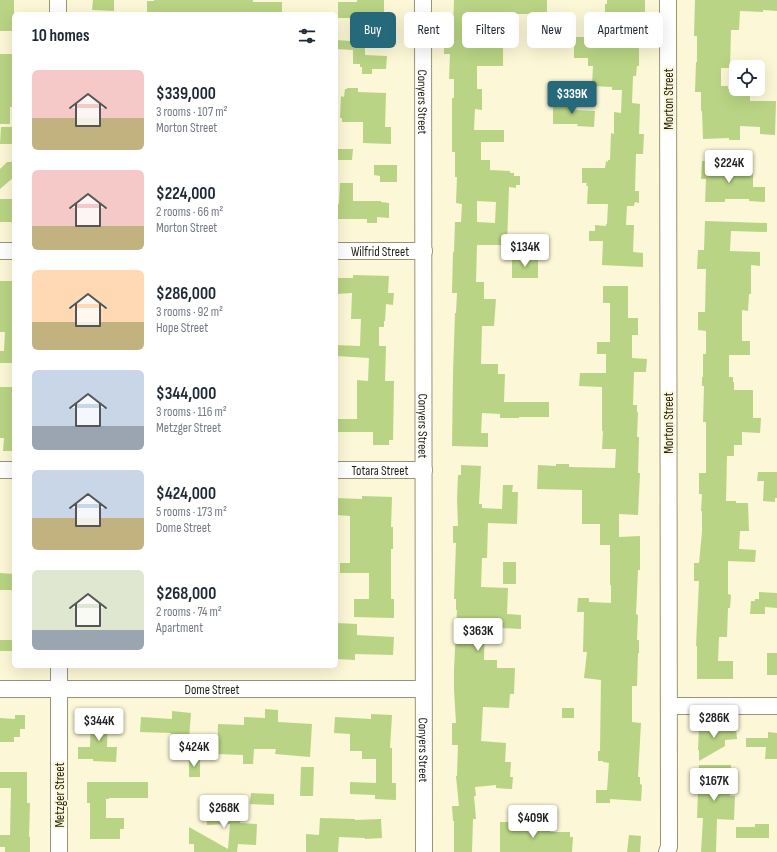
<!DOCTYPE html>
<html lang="en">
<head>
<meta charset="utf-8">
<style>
  body { margin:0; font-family:"Sofia Sans Condensed",sans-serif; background:#f2f2f3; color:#1f2937; height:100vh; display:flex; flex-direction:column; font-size:15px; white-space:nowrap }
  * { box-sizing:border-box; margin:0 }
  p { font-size:13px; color:#747a83 }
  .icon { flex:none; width:22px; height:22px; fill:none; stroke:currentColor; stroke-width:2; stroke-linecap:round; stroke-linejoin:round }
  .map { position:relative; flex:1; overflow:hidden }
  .panel { position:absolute; left:12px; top:12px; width:326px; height:656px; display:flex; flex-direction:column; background:#fff; border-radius:6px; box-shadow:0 4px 16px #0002 }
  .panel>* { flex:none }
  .guide { position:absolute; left:350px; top:12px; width:367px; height:36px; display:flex; gap:8px }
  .tools { position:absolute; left:729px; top:60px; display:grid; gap:8px }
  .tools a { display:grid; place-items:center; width:36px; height:36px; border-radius:6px; background:#fff; box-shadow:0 4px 16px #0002; font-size:20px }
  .price { position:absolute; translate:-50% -34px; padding:0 9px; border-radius:4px; background:#fff; color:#222; font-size:13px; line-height:26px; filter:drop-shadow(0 1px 2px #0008) }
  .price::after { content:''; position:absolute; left:50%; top:24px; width:12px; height:9px; margin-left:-6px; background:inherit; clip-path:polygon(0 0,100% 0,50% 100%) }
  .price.on { background:#26697b; color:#fff }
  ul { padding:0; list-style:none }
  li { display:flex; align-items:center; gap:12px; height:100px; padding:0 20px }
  li span { display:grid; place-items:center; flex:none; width:112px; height:80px; border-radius:6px; color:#555 }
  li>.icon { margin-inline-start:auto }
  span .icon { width:48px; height:48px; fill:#fffc; stroke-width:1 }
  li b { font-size:17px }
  h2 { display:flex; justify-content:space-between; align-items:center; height:48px; padding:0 20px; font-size:17px }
  .chip { padding:0 14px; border-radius:6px; background:#fff; box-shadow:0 4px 16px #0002; font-size:14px; line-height:36px }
  .chip.on { background:#26697b; color:#fff }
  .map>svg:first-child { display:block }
  .building { fill:#b9d484; fill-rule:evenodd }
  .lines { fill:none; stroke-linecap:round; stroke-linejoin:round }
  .minor-casing { stroke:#989475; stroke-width:18 }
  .minor { stroke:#fff; stroke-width:16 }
  .labels { text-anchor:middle; stroke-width:4; stroke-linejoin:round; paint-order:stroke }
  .street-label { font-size:13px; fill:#211f13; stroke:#fcf7d6 }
</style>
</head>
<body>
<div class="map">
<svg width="777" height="852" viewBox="0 0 777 852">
  <rect width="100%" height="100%" fill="#fcf7d6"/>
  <g class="building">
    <rect x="0" y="0" width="14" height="31"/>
    <polygon points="93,0 114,0 114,11 92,10"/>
    <polygon points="154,0 253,0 253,2 282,2 282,14 147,14 147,1 154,1"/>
    <polygon points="357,0 384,0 384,20 391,20 390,27 393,27 393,37 365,37 365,55 387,56 386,69 372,69 372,74 362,74 362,67 360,67 360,64 353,64 353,50 336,49 336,40 350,41 350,18 338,18 338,2 357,2"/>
    <path d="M454 0H547V14H487V38H493V41H503V66H477V89H482V110L475 109 474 130H504V142H481V160H490V170L510 171V173H514V176H520V185H516V188L509 187 507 245H477L476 282H484V299H496L494 326H482L481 364H498V374H505L504 402H549V417H519V418H500V414L482 413 481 433H488V447L452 446 453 373 455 313H456L457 293H452L453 252H454L455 222H461L462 204 456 203 457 177H455V152H452V98H454V79H449L450 54H444V31H453ZM477 201 496 202 495 223 477 222Z"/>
    <polygon points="607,0 645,0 645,12 649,12 648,35 639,35 639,66 637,66 636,76 633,76 632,103 640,104 639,134 644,134 643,154 636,154 635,191 639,191 639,203 635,202 634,206 627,206 626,225 634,225 633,252 643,253 643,267 602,265 603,241 589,241 589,231 595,231 595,225 606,226 606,224 607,224 608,204 587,204 588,186 586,186 587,183 582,183 582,168 605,168 606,161 608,162 608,160 610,160 611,133 614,134 614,112 621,113 622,90 612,90 612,87 592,86 593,66 588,66 588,58 574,58 574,46 564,46 564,37 600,37 601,22 605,22 605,4 607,4"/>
    <polygon points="695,0 777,0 777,11 763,10 763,12 740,11 739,30 731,30 730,68 721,68 721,86 728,86 728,89 750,89 750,101 776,101 775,135 760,134 760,127 740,126 740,140 729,140 729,138 703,139 702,111 701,111 701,92 695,92 696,62 697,62 697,36 694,36"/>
    <polygon points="0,54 14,54 14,107 10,107 10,124 0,124"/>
    <polygon points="347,88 358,88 358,92 386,93 385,127 391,127 391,144 363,143 363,122 342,122 342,118 340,118 341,96 344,97 345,89 347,89"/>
    <polygon points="553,101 574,101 575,110 595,111 594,127 577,126 578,124 553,124"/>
    <polygon points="1,127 14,127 14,144 0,144"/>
    <polygon points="337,149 353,149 352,160 337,160"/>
    <polygon points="702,161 725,161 725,172 753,173 753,187 765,187 765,202 749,201 749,199 725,199 725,202 705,202 706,179 701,179"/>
    <polygon points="7,162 14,162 14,177 0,189 0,169"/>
    <polygon points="374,165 397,165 397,182 380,182 380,176 374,175"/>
    <polygon points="340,183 353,183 353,201 381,201 381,202 389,203 389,218 377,217 377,223 367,223 367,219 336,219 336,204 339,204"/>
    <rect x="0" y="199" width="14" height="23"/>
    <polygon points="705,221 767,223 767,232 731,231 730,251 760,252 760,266 751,265 751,294 749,294 748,311 742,310 742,341 750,341 750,355 729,355 729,377 733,377 733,382 734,382 734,390 753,390 753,418 761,418 760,433 742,432 742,445 734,445 734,456 727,456 726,501 736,501 736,503 748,503 749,531 740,531 739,549 756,550 755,562 728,561 728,594 731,595 730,608 728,608 727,637 719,637 718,661 733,661 733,679 697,679 697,646 696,646 699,581 694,581 694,563 699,563 702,532 702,511 701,511 702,494 699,494 699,473 706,473 706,422 703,422 704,386 702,386 702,377 703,377 703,354 706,354 706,331 698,330 698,312 705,312 706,269 697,269 698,250 704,250"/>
    <rect x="512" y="257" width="26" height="21"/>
    <polygon points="353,275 389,276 388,293 394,293 393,305 386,304 385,321 384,321 384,327 379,327 379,346 386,346 385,381 394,381 393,440 389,440 389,445 373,445 373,432 336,432 336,419 357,419 357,380 368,381 369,358 336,356 336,345 360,346 361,319 351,319 352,293 336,294 336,278 353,278"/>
    <polygon points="0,281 14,281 14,363 0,363 0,351 4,351 5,332 0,332"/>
    <polygon points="603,286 628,286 628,318 638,318 638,335 632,335 632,358 647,359 646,372 634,372 633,405 637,405 637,412 638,412 637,437 639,437 638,473 640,473 638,515 619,514 619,537 640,536 640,570 638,570 636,614 638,615 637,640 639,640 639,653 638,653 637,686 632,686 632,722 641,723 638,777 640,777 640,784 642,785 641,801 610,799 610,803 596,803 596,790 607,790 609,763 603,762 603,761 598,761 598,751 600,751 601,680 584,678 587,652 583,652 584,612 577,612 578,598 589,598 589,602 611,603 611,585 610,585 610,545 600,545 600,524 582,524 582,490 537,489 538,465 556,466 556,464 569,464 569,467 615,468 616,449 602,449 603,431 602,431 602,387 579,386 580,373 606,373 606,354 597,354 597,342 610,342 610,303 603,303"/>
    <polygon points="0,387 14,387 14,451 3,451 4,438 0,438"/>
    <polygon points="461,465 481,466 479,504 482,504 482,508 502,509 503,485 513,485 512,492 518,492 517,524 488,523 487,558 482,558 481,587 508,588 507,614 521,615 521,629 485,627 484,660 497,660 497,668 515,668 514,694 510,694 509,708 483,707 481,741 506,743 505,762 511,762 510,777 513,777 512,789 496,788 496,785 475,787 476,796 474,796 476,819 473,819 472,852 454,852 454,821 453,821 452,806 459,806 456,776 457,776 458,745 452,745 452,723 456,723 454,690 454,669 457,610 456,610 456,599 454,599 456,543 453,543 453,526 458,526 457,499 458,475 461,475"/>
    <polygon points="758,472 777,472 777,498 775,498 775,502 763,501 764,481 757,481"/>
    <polygon points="362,496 392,497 391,527 393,527 393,549 391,549 391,599 394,599 394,618 354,617 354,599 369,599 369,573 340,573 340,563 350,563 350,516 336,515 336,498 362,499"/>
    <rect x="503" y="562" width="13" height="22"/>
    <polygon points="0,573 14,574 14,590 0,590"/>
    <polygon points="759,592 777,593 777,608 765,607 765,614 750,614 751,601 755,601 755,599 759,599"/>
    <polygon points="336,623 357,624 357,635 394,637 393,655 355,654 355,660 336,659"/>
    <rect x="0" y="640" width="14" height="11"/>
    <rect x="767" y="653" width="10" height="22"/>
    <rect x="562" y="708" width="12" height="10"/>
    <polygon points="265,709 278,710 278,722 312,724 310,757 275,754 276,749 254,749 253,764 243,764 243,755 217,754 218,724 244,725 244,717 265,718"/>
    <polygon points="172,711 191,713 189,738 171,737 171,733 140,732 141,717 172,719"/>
    <polygon points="371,714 392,715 390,748 392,748 392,783 396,783 396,800 375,799 375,795 350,794 350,782 376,783 376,759 362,759 362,751 350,751 350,734 334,733 335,717 371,719"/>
    <polygon points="15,715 25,715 25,729 20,729 20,737 14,737 14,742 0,742 0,718 15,719"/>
    <polygon points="91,715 108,715 107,747 117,747 116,762 93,761 93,759 78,759 78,747 90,747"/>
    <polygon points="699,726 736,728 737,739 725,740 725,746 699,761 699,750 698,750"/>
    <polygon points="768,732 777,733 777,759 765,759 766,747 746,747 746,738 768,738"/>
    <rect x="189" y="759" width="11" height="18"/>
    <polygon points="699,765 731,765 730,796 735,796 734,820 717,819 716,852 701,852 703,818 697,818"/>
    <polygon points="301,767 314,767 313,796 300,796"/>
    <polygon points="0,772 27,772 27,803 30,803 29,837 30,837 30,852 5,852 5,847 0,847 0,835 10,835 11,788 0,788"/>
    <polygon points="87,782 148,782 148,798 109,798 109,799 106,799 106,818 124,818 124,829 120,829 120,839 90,839 90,803 87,803"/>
    <polygon points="251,793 274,794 274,805 250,804"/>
    <polygon points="240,802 240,823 257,824 256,845 238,844 237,852 194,852 194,844 189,844 189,827 228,849 230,824 207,825 206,803"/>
    <polygon points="320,818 355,819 355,820 381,819 382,838 365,839 365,838 339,837 338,852 306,852 306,834 319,835"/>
    <polygon points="500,822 515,822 515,824 550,825 550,832 570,832 570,837 573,837 572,852 500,852"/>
    <polygon points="755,824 769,824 769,838 736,838 736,827 755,827"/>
    <polygon points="629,835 641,836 640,852 627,852"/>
  </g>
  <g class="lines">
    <g class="minor-casing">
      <g id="minor">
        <polyline points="58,0 58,14"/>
        <path id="s1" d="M423 0 424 852"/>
        <polyline points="0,251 14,251"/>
        <path id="s2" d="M336 251H424"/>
        <polyline points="0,470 14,470"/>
        <path id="s3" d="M336 470H424"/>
        <polyline points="59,666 59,852"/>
        <path id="s4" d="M0 689H423"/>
        <polyline points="669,706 777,706"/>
        <polyline points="667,852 669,847 669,834 668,0"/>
      </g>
    </g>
    <use href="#minor" class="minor"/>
  </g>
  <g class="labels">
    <g class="street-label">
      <text transform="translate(668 99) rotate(-90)" y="5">Morton Street</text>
      <text dy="5" stroke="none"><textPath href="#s1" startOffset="102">Conyers Street</textPath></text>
      <text dy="5" stroke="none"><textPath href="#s2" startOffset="44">Wilfrid Street</textPath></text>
      <text transform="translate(668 423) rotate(-90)" y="5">Morton Street</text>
      <text dy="5" stroke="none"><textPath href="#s1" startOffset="426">Conyers Street</textPath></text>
      <text dy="5" stroke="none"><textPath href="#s3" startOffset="44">Totara Street</textPath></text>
      <text dy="5" stroke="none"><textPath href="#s4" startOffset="212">Dome Street</textPath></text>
      <text dy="5" stroke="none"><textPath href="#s1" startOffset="750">Conyers Street</textPath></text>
      <text transform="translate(59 795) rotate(-90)" y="5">Metzger Street</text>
    </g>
  </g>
</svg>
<div class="tools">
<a><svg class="icon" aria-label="locate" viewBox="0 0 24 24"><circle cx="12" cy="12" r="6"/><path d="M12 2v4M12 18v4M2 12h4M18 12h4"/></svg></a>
</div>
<b class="price on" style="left:572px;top:115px">$339K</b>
<b class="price" style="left:729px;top:184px">$224K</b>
<b class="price" style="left:525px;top:268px">$134K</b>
<b class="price" style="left:478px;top:652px">$363K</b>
<b class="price" style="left:714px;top:739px">$286K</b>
<b class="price" style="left:99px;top:742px">$344K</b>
<b class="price" style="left:194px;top:768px">$424K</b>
<b class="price" style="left:714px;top:802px">$167K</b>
<b class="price" style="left:224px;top:829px">$268K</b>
<b class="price" style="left:533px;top:839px">$409K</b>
<div class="guide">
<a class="chip on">Buy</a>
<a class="chip">Rent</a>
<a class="chip">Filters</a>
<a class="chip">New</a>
<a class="chip">Apartment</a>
</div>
<section class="panel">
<h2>10 homes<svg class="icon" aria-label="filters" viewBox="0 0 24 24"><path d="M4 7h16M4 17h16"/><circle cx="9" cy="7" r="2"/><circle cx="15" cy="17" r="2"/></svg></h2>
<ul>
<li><span style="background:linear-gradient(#f6c9c9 60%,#c2b280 0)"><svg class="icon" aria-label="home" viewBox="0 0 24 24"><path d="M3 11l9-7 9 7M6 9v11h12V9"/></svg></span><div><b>$339,000</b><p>3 rooms · 107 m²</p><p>Morton Street</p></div></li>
<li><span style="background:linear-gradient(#f6c9c9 70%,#c2b280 0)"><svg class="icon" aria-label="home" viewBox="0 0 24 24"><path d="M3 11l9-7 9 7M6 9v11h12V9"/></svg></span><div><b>$224,000</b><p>2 rooms · 66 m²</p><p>Morton Street</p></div></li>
<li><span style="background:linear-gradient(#ffd9b3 65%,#c2b280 0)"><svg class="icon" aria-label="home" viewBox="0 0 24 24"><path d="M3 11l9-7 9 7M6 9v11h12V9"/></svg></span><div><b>$286,000</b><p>3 rooms · 92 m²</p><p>Hope Street</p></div></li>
<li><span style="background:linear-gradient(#c9d6e8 70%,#9aa5b1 0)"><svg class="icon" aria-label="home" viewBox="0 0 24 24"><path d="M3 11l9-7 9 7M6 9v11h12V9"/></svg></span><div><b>$344,000</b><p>3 rooms · 116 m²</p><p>Metzger Street</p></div></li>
<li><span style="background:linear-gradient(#c9d6e8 60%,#c2b280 0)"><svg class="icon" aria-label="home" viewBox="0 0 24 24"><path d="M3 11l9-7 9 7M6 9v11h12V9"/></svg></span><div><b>$424,000</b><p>5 rooms · 173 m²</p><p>Dome Street</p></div></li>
<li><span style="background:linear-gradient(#dfe7d0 75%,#9aa5b1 0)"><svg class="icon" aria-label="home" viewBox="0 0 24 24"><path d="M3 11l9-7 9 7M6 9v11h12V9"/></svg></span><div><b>$268,000</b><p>2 rooms · 74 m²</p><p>Apartment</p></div></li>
</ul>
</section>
</div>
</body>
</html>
